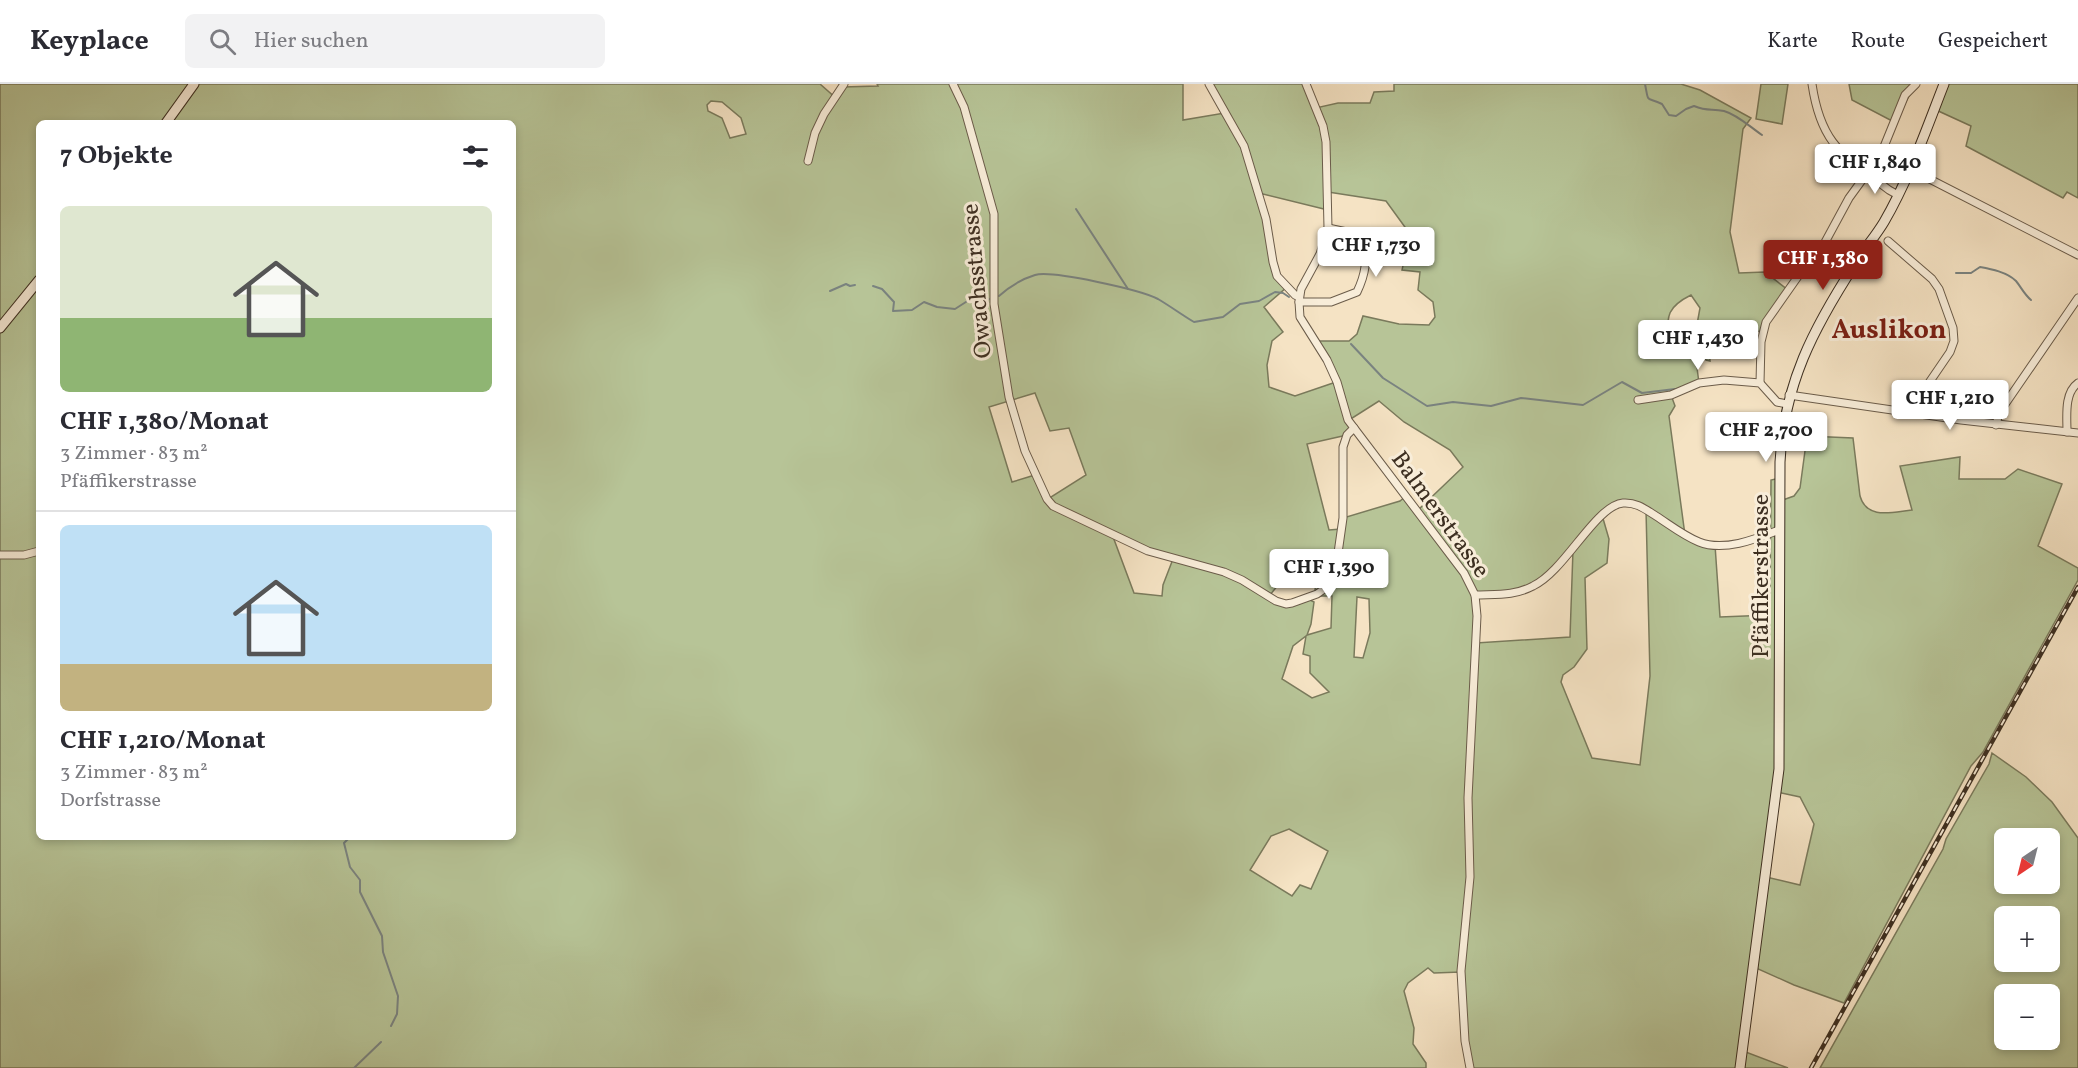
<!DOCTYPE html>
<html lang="de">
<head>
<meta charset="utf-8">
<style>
  body { margin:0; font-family:Vollkorn,serif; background:#f2f2f3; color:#2b2b33; height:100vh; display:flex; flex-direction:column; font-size:22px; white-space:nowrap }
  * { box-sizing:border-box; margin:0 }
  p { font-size:20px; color:#7c7c81 }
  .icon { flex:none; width:33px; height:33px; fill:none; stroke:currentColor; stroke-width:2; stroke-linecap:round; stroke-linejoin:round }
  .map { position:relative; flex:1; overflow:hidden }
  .details { position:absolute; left:36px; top:36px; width:480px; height:720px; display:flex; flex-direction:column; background:#fff; border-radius:9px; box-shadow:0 3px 9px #0003 }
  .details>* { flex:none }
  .needle { width:39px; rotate:215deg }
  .buttons { position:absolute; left:1994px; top:744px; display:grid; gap:12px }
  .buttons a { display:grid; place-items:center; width:66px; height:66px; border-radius:9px; background:#fff; box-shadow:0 3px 9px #0003; font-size:30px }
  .price { position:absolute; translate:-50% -51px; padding:0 14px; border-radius:6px; background:#fff; color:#222; font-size:20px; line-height:39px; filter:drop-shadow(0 2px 3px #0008) }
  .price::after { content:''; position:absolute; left:50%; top:36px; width:18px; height:14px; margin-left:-9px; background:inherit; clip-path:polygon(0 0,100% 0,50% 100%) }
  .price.on { background:#8f2418; color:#fff }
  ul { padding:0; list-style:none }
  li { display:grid; align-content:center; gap:12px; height:318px; padding:0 24px }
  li+li { border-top:2px solid #e1e1e2 }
  li span { display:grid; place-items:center; height:186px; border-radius:9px; color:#555 }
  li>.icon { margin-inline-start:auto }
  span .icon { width:108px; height:108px; fill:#fffc; stroke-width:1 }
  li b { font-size:26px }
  h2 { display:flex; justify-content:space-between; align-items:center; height:72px; padding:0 24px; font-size:26px }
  header { display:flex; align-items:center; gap:36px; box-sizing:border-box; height:84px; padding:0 30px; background:#fff; border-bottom:2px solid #e1e1e2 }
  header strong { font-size:28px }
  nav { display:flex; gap:33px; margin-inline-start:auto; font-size:21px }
  .search { width:420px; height:54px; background:#f2f2f3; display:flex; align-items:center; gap:15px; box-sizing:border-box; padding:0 21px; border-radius:9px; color:#7c7c81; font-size:22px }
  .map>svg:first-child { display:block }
  .green { fill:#b7c497; stroke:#7a7a5c; stroke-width:1.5; fill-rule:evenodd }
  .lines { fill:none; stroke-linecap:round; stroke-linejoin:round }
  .stream { stroke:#7a8380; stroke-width:2 }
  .street-casing { stroke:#6b5c4a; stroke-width:9 }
  .secondary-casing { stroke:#3d2f21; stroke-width:11 }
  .street { stroke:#f8edd9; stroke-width:7 }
  .secondary { stroke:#f8edd9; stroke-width:9 }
  .rail-casing { stroke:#3d2f21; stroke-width:4.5 }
  .rail { stroke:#f8edd9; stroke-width:2; stroke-dasharray:7; stroke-linecap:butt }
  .labels { text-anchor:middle; stroke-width:6; stroke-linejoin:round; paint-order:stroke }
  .street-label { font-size:24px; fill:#3d2f21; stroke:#f8edd9 }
  .quarter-label { font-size:27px; font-weight:bold; fill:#7a1f14; stroke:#f8edd9 }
</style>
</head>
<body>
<header>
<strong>Keyplace</strong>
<div class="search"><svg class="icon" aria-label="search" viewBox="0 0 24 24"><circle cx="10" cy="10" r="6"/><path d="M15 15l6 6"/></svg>Hier suchen</div>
<nav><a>Karte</a><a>Route</a><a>Gespeichert</a></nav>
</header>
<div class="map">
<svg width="2078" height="984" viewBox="0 0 2078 984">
  <rect width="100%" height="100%" fill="#f5e3c4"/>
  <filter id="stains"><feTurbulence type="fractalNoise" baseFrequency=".00333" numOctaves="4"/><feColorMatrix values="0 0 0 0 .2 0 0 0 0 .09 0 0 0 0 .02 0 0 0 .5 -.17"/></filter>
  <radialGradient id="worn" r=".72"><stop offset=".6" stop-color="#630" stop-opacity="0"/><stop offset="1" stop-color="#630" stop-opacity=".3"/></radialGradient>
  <g class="green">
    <path d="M0 0H820L836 14 843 3 878 2 877 0H1183V36L1225 29 1209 0H1306L1316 24 1338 19H1370L1374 8 1394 7V0H1681L1700 6 1751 34 1743 45 1730 148 1739 189 1765 188 1788 206 1763 247 1708 251 1710 277 1706 276 1696 246 1700 224 1691 211C1663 225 1668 235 1668 263L1690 270 1697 284 1699 299 1671 311 1675 322 1669 332 1685 451 1715 461 1720 533 1770 531 1771 396 1780 394V417L1794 412 1800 404 1807 352 1853 354 1860 412C1867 436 1892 428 1912 426L1900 382 1960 373 1959 395H2005L2018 385 2062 400 2038 462 2078 484V496L1983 668 1971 682 1844 919 1794 901 1754 883 1743 967 1788 984H1470L1461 888 1434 889 1428 884 1408 899 1404 907 1414 944 1413 960 1426 979V984H0ZM711 17 722 18 741 34 746 50 730 54 722 34 708 27 707 21ZM39 39H513V753H39ZM1328 108 1386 117 1410 150 1402 186 1420 188 1418 206 1433 218 1435 233 1429 241 1399 240 1363 232 1357 250 1349 257H1314L1336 298 1295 312 1269 303 1267 281 1272 257 1283 248 1264 223 1287 203 1273 178 1259 109 1328 126ZM1035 309 1050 347 1069 344 1086 391 1048 415 1035 391 1012 398 989 323ZM1379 317 1404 338 1450 366 1463 383 1417 427 1406 412 1400 417 1343 434 1341 445 1329 446 1307 360 1347 351 1354 344 1349 336ZM1624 419 1646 426 1650 592 1640 681 1592 674 1561 598 1563 591 1574 583 1587 565 1585 494 1607 479 1609 455 1602 431ZM1112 450 1173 475 1163 501 1162 512 1134 509ZM1573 466 1570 553 1476 559 1475 511 1515 510 1554 488ZM1317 476 1326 485 1317 491 1315 506 1318 512H1332L1331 544 1307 551 1311 540 1314 518 1308 515 1286 520 1269 512 1279 500V484ZM1357 513 1369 515 1370 549 1363 574 1354 573ZM1306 552 1303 570 1310 572V589L1329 608 1312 614 1282 595 1293 562ZM1777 708 1800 713 1814 740 1800 801 1766 793ZM1289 745 1328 767 1311 805 1300 801 1292 812 1250 786 1271 752Z"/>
    <polygon points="1761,0 1788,0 1782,40 1756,35"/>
    <polygon points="1849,0 1916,0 1894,38 1852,16"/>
    <polygon points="1944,0 2078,0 2078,114 2067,108 2063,114 1966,62 1971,42 1934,25"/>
    <path d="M1992 669 2026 693 2052 718 2078 754V984H1820L1943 765 1946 755 1989 680ZM2049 754V800H2004V754ZM2049 832V878H2004V832ZM2004 910H2049V956H2004Z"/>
  </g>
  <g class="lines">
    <g class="stream">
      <path d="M1645 0C1649 20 1645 12 1662 20L1669 31 1676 32 1686 25 1694 22C1708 28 1712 24 1724 27 1738 31 1750 43 1762 51"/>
      <polyline points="1076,125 1128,205"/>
      <path d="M1956 189H1971L1980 183C1991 185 2007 188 2016 197 2021 203 2024 210 2031 216"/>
      <polyline points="873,202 882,205 894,218 893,227 912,226 924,218 937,223 955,225 969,216 989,215"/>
      <polyline points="830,207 846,200 850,202 855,201"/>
      <path d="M999 212C1009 203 1022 195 1035 191 1052 186 1141 206 1158 215 1170 222 1182 231 1194 238L1223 233 1240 220 1259 217 1275 208 1283 209 1289 213"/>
      <polyline points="1351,260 1383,294 1427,322 1453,318 1491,322 1521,314 1583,321 1622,298 1642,309 1675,305"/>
      <polyline points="350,753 344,759 350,783 360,796 360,808 382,852 383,868 398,912 397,930 391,942"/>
      <polyline points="354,984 381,958"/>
    </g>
    <g class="street-casing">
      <g id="street">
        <polyline points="953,0 964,23 994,130 994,220 1009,313 1025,367 1047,415 1053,422 1148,467 1224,488 1242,496 1276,517 1286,520 1292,519 1317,510 1327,503 1335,490 1343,434 1343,363 1347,351 1354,344"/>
        <polyline points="1209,0 1244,62 1266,135 1273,178 1277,192 1295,211 1299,213"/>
        <polyline points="1306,0 1323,42 1326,58 1328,144 1320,170 1301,205 1299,218 1300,233 1327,276 1337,298 1348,336 1464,489 1475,511 1477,532 1468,714 1470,793 1461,887 1465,957 1470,984"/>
        <path d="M1812 0C1821 61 1843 71 1889 106L1898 111"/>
        <polyline points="808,77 815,49 824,30 844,0"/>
        <polyline points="1910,85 2078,171"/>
        <polyline points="1888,157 1932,195 1939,205 1953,244 1954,257 1950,268 1909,328"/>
        <path d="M1299 218H1331L1357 208C1366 189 1367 177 1364 156L1356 150 1328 144"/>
        <polyline points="1760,299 1761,258 1766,238 1799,191 1823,162 1849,114 1881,70 1905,11 1916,0"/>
        <polyline points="1789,311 1961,336 2078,349"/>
        <polyline points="1638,316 1671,311 1699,299 1724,296 1760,299 1777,318 1787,320"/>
        <polyline points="1996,341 1999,329 2078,214"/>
        <path d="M2067 348C2067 332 2064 309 2078 299"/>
        <polyline points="0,471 24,471 39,467"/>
        <path d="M1475 511C1497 510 1514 512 1533 502 1565 487 1595 422 1623 419 1636 418 1645 425 1656 432 1670 441 1684 452 1699 458 1724 468 1756 455 1779 446"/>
      </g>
    </g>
    <g class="secondary-casing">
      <g id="secondary">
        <polyline points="166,39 194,0"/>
        <polyline points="0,244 39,196"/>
        <path d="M1740 984 1779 685 1780 378C1784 300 1813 245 1855 180 1864 165 1875 153 1884 138 1909 95 1926 46 1944 0"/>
      </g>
    </g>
    <use href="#street" class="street"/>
    <use href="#secondary" class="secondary"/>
    <g class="rail-casing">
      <polyline id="rail" points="1811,984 2078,503"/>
    </g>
    <use href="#rail" class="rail"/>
  </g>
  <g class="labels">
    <g class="street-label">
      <text transform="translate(976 197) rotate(-95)" y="8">Owachsstrasse</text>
      <text transform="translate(1441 430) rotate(54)" y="8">Balmerstrasse</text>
      <text transform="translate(1760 492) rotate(-90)" y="8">Pfäffikerstrasse</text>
    </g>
    <g class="quarter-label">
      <text x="1889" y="254">Auslikon</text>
    </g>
  </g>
  <rect width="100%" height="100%" filter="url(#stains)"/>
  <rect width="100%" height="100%" fill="url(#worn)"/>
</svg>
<div class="buttons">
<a><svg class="needle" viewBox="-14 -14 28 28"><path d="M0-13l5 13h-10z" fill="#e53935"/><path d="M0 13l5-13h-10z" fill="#7c7c81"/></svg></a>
<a>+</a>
<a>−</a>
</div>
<b class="price" style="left:1875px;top:111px">CHF 1,840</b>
<b class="price" style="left:1376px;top:194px">CHF 1,730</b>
<b class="price on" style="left:1823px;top:207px">CHF 1,380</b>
<b class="price" style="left:1698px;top:287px">CHF 1,430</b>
<b class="price" style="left:1950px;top:347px">CHF 1,210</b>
<b class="price" style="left:1766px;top:379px">CHF 2,700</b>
<b class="price" style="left:1329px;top:516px">CHF 1,390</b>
<section class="details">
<h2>7 Objekte<svg class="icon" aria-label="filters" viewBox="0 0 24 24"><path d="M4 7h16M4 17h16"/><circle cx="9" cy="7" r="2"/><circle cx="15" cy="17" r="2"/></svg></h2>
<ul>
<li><span style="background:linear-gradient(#dfe7d0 60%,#8fb573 0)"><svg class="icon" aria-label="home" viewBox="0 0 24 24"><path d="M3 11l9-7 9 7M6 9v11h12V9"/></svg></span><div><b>CHF 1,380/Monat</b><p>3 Zimmer · 83 m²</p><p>Pfäffikerstrasse</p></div></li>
<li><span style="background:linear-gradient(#bfe0f5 75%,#c2b280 0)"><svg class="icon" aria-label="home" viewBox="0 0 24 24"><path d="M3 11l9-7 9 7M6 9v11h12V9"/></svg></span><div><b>CHF 1,210/Monat</b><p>3 Zimmer · 83 m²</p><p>Dorfstrasse</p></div></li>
</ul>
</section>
</div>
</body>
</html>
